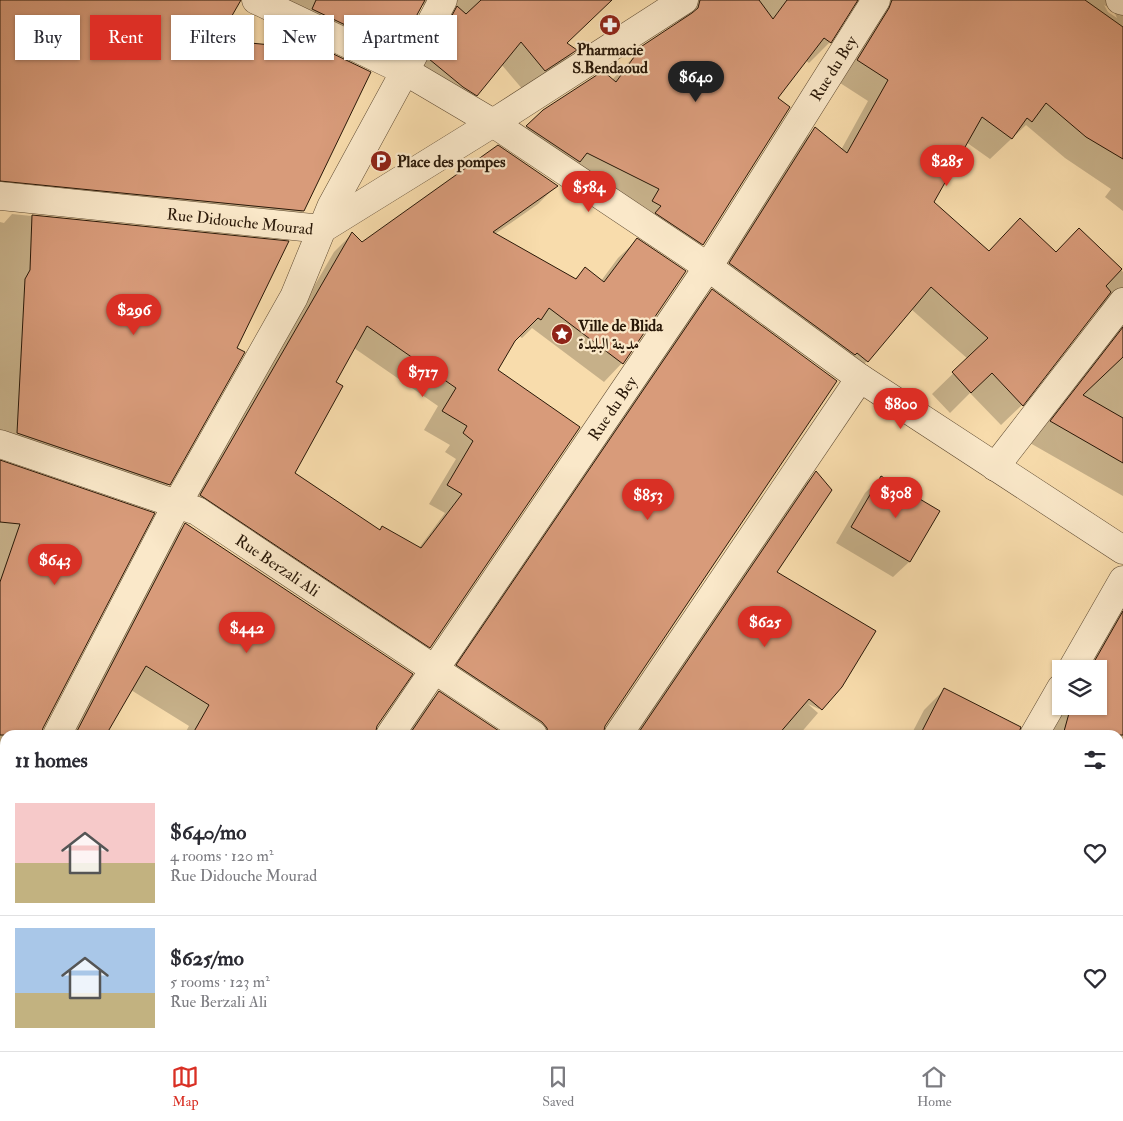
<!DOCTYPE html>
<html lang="en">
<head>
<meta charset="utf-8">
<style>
  body { margin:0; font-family:"IM FELL Double Pica",Amiri,serif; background:#f7f7f7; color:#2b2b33; height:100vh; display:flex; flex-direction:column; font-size:19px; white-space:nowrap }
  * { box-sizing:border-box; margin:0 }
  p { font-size:16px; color:#7c7c81 }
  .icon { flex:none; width:28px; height:28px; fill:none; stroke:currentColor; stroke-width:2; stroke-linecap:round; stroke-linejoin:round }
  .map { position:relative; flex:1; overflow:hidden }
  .sheet { position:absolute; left:0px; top:730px; width:1124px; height:321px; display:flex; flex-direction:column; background:#fff; border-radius:15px 15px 0 0; box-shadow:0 1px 4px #0004 }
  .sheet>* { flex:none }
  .hud { position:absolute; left:15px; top:15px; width:500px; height:45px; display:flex; gap:10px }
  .buttons { position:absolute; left:1052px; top:660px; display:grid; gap:10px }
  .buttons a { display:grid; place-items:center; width:55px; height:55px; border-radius:0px; background:#fff; box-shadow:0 1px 4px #0004; font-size:25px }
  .price { position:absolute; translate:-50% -42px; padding:0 11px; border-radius:18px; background:#d93025; color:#fff; font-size:16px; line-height:32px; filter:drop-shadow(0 1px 2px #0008) }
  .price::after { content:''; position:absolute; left:50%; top:30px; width:15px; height:11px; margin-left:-8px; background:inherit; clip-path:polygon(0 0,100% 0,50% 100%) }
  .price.current { background:#222; color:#fff }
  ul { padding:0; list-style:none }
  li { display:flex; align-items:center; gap:15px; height:125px; padding:0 15px }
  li+li { border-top:1px solid #e1e1e2 }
  li span { display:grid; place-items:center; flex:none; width:140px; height:100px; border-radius:0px; color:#555 }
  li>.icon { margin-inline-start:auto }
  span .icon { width:60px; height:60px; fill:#fffc; stroke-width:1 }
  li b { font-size:21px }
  h2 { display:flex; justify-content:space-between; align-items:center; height:60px; padding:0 15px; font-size:21px }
  .pill { padding:0 18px; border-radius:0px; background:#fff; box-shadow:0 1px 4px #0004; font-size:18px; line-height:45px }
  .pill.current { background:#d93025; color:#fff }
  .tabs { display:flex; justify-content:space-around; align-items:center; height:70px; border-top:1px solid #e1e1e2; background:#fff; font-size:14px; color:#7c7c81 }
  .tabs a { display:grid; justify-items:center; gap:2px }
  .tabs .current { color:#d93025 }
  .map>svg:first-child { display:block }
  .shadow { fill:#0003; fill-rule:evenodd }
  .building { fill:#d89b7a; stroke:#291808; fill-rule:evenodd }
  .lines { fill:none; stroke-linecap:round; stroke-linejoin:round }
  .street-casing { stroke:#5d4931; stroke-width:29 }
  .street { stroke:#fae8c9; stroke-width:28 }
  .labels { text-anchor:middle; stroke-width:4.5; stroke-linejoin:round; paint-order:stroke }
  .poi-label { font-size:16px; font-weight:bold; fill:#291808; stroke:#fae8c9; text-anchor:start }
  .street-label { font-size:16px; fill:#291808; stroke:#fae8c9 }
</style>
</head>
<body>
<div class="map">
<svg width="1123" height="1051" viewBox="0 0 1123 1051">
  <rect width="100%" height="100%" fill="#f8dcac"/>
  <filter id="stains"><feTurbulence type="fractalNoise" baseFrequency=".004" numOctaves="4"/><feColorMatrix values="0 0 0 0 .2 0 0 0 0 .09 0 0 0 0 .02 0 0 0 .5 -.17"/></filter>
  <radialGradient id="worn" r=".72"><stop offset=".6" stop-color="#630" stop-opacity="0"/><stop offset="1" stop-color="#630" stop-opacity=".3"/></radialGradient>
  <g class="shadow">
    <polygon points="0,0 239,0 216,41 289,48 298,39 303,211 282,232 0,203"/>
    <polygon points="264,0 611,0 566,43 575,51 554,71 524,91 501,64 477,95 456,116 409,81 430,7 422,5 403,38 383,59"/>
    <path d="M671 0H1123V211L1105 197 1111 189 1065 158 1026 125 990 159 966 142 932 203 988 252 1055 253 1079 229 1123 272V496L1030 443 1103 307 1097 308 1022 405 1001 425 970 393 950 413 932 394 968 359 911 309 867 361 847 382 709 284 794 150 815 129 841 150 868 101 837 81 863 7 853 5 830 42 809 63 805 60 777 98 702 244 681 265 506 148 543 111 612 80 643 47 679 22ZM1104 5 1114 11 1117 18 1108 12Z"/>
    <path d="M556 186 538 204 495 234 574 280 585 269 601 281 618 258 637 240 684 272 622 363 604 382 532 328 522 338 519 336 514 341 496 371 429 647 411 665 182 514 334 252 352 234 362 243ZM354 348 438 406 424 430 450 445 445 452 456 459 429 504 445 513 419 548 382 527 379 531 293 473 334 383Z"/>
    <polygon points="12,214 287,242 169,484 148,505 0,455 0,222 4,223"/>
    <polygon points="712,291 602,735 509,735 436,686 691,312"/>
    <polygon points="0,462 153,514 42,727 40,735 5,735 5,816 0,814"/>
    <polygon points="816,473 775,573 840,688 819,709 808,704 818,713 799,735 631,735 795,494"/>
    <polygon points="881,477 938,512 909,562 893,577 836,543 865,493"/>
    <polygon points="185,525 376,726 374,735 184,735 189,726 131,690 107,730 114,735 66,735 164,546"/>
    <polygon points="1123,578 1123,888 1119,885 1119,735 1045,735 1061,706 1099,706 1099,669 1082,669"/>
    <polygon points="945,689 1017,735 911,735 924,710"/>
    <polygon points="439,693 503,735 403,735 418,713"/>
    <polygon points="5,849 5,1046 30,1046 25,1051 0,1051 0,860"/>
    <polygon points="167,1046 236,1046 230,1051 162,1051"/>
    <polygon points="331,1046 391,1046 399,1051 329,1051"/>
    <polygon points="489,1046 1081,1046 1078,1051 487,1051"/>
  </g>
  <g class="building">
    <polygon points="0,0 241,0 218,40 293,47 298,37 371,72 304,211 0,181"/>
    <polygon points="316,0 425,0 404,39 395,32 389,42 387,41 385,44 312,9"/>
    <polygon points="481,0 612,0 567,43 577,50 545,71 521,42 477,96 463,87 429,59 457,6 466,14"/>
    <polygon points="700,0 759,0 773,19 787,0 858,0 831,43 824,38 778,98 790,107 703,245 655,213 661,206 652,201 659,189 587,153 580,162 526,126 543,110 603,71 616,82 642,46 692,13 698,8"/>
    <polygon points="892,0 1085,0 1123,27 1123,159 1086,137 1046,103 1032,122 1027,118 1012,139 982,117 934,202 989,251 1020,218 1056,252 1079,228 1122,269 1106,286 1111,292 1023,406 992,373 971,393 952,372 988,338 931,287 868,362 857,353 855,355 729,263 815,127 847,153 888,80 857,60 889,8"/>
    <path d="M498 145 558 186 493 232 576 279 585 267 604 282 637 238 686 271 623 364 549 308 541 320 538 318 515 341 498 370 580 427 430 648 200 495 352 232 362 242ZM367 326 456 388 442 411 467 426 463 433 473 441 447 485 462 494 421 548 382 526 380 530 295 473 343 386 336 382Z"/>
    <polygon points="32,215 289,241 237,348 245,352 170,485 17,433 25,279 30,270"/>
    <polygon points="712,289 837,381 605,726 603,735 548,735 547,728 542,722 456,665"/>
    <polygon points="1123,327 1123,357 1083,395 1123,418 1123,463 1050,421"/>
    <polygon points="0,460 155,513 43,728 41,735 0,735 0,582 20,524 0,522"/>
    <polygon points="816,471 832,490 777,572 876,631 842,687 822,710 809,699 778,735 637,735"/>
    <polygon points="881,476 940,511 910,562 851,527"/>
    <polygon points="185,523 413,674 377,726 375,735 192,735 209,705 146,666 106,735 75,735"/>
    <polygon points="1123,611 1123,735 1063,735 1071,706 1099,706 1099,669 1090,669"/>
    <polygon points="944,688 1021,727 1018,735 920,735"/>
    <polygon points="439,691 505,735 409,735"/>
  </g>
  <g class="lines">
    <g class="street-casing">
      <g id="street">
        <polyline points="256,0 405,71 443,0"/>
        <polyline points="1120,0 1123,1"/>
        <polyline points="0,196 322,229 493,123 684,0"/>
        <polyline points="0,444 197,511 533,735"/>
        <polyline points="995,467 1123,302"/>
        <polyline points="1072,669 1123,580"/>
        <polyline points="57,735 177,504 294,297 331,207 405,71 493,123 708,267 860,378 1123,550"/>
        <polyline points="390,735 708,267 876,0"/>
        <polyline points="618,735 860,378"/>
        <polyline points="1034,735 1061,688"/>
        <polyline points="0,807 5,809"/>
        <polyline points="0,845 5,835"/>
        <polyline points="0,1045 16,1051"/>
        <polyline points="1022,1046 1029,1051"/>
        <polyline points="172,1051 175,1046"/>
        <polyline points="461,1051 464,1046"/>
        <polyline points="633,1051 636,1046"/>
        <polyline points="855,1051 858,1046"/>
      </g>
    </g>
    <use href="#street" class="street"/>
  </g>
  <defs>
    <g id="pharmacy-disc" transform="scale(1.125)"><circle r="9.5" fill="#8f2418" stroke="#fae8c9"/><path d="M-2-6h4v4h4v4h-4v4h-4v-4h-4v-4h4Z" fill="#fff"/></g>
    <g id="parking-disc" transform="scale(1.125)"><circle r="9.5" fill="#8f2418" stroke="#fae8c9"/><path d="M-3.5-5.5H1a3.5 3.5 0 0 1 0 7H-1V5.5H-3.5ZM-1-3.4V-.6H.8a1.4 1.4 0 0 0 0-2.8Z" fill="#fff"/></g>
    <g id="sight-disc" transform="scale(1.125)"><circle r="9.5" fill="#8f2418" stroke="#fae8c9"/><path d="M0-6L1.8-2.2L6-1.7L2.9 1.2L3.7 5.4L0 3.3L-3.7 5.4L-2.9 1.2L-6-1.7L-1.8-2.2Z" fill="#fff"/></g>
  </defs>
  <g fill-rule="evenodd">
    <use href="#pharmacy-disc" x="610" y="25"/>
    <use href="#parking-disc" x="381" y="161"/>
    <use href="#sight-disc" x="562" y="334"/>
  </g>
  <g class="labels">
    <g class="poi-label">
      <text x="610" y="55" text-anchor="middle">Pharmacie<tspan x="610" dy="18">S.Bendaoud</tspan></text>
      <text x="397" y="167">Place des pompes</text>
      <text x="578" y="331">Ville de Blida<tspan x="578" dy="18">مدينة البليدة</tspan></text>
    </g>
    <g class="street-label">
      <text transform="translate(833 68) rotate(-58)" y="6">Rue du Bey</text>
      <text transform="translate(240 221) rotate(6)" y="6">Rue Didouche Mourad</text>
      <text transform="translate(612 408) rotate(-56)" y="6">Rue du Bey</text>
      <text transform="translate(278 565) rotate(34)" y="6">Rue Berzali Ali</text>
    </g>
  </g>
  <rect width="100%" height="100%" filter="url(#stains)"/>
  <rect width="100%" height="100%" fill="url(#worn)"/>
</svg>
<div class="buttons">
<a><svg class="icon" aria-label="layers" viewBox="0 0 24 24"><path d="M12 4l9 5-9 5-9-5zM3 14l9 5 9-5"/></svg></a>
</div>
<b class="price current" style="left:696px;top:103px">$640</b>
<b class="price" style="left:947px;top:187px">$285</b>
<b class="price" style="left:589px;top:213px">$584</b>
<b class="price" style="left:134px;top:336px">$296</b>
<b class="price" style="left:423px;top:398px">$717</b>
<b class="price" style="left:901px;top:430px">$800</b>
<b class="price" style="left:896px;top:519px">$308</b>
<b class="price" style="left:648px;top:521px">$853</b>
<b class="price" style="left:55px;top:586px">$643</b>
<b class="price" style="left:765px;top:648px">$625</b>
<b class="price" style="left:247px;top:654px">$442</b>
<div class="hud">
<a class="pill">Buy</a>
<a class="pill current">Rent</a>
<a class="pill">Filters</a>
<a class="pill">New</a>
<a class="pill">Apartment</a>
</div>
<section class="sheet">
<h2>11 homes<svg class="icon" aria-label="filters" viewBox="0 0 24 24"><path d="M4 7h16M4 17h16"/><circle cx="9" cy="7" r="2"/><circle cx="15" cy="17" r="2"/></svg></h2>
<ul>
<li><span style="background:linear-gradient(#f6c9c9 60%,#c2b280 0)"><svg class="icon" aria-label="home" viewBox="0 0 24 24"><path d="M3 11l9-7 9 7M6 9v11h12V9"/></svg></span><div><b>$640/mo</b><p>4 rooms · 120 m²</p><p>Rue Didouche Mourad</p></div><svg class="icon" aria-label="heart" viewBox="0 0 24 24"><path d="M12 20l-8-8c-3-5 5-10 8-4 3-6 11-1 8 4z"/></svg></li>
<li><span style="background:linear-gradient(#a9c7e8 65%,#c2b280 0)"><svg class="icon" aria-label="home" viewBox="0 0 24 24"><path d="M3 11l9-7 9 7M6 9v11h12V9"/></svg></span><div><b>$625/mo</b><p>5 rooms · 123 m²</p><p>Rue Berzali Ali</p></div><svg class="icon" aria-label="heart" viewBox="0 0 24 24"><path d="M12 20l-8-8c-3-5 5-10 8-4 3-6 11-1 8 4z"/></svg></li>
</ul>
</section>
</div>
<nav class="tabs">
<a class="current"><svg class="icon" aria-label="map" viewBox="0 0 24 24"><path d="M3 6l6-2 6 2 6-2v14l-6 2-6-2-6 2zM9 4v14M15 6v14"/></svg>Map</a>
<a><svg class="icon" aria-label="saved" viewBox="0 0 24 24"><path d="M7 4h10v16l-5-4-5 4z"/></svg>Saved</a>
<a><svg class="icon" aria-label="home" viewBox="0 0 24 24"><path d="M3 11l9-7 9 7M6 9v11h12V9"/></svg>Home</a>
</nav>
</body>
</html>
